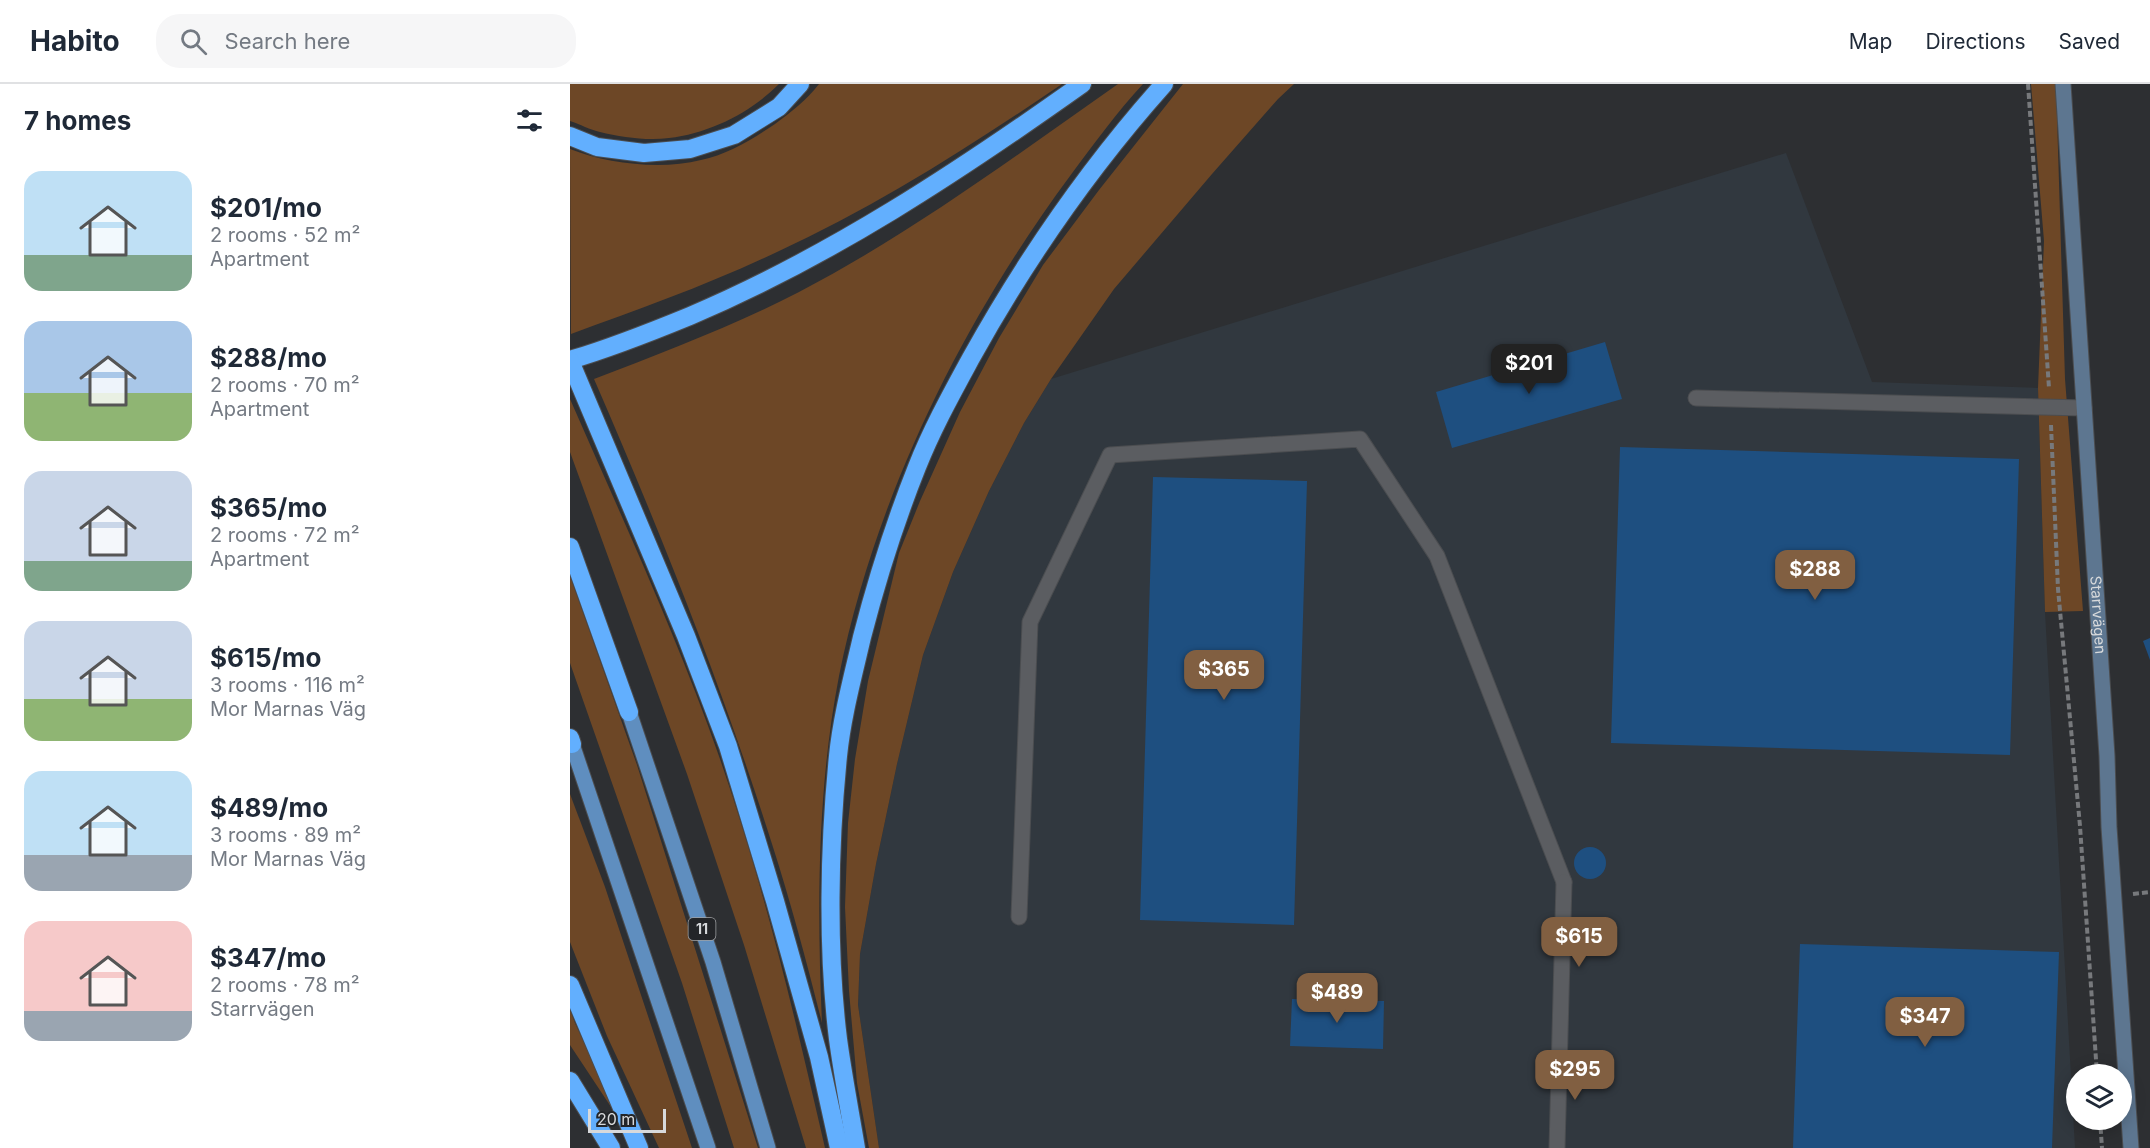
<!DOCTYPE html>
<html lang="en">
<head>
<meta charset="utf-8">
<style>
  body { margin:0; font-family:Inter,sans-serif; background:#f6f6f7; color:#1f2937; height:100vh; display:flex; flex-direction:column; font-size:22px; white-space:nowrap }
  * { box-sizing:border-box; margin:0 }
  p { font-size:20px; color:#747a83 }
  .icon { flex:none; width:33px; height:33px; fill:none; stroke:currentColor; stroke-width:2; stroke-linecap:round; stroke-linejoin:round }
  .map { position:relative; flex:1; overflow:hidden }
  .side { display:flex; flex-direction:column; background:#fff; width:570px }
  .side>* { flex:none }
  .buttons { position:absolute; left:1496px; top:980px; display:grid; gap:12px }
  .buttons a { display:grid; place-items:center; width:66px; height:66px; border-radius:50%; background:#fff; box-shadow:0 3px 15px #0003; font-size:30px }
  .scale { position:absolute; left:18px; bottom:15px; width:78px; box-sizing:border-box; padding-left:6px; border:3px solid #d7d9db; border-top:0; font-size:16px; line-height:21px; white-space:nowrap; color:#d7d9db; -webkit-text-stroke:4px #232528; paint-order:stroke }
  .price { position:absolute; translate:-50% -51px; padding:0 14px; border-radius:12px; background:#815f41; color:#fff; font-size:20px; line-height:39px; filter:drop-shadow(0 2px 3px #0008) }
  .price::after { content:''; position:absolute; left:50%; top:36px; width:18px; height:14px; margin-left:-9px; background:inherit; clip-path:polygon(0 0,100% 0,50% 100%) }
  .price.current { background:#222; color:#fff }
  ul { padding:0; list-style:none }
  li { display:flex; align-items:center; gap:18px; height:150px; padding:0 24px }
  li span { display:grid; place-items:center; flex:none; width:168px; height:120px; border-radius:18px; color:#555 }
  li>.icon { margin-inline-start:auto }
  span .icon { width:72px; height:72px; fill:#fffc; stroke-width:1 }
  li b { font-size:26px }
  h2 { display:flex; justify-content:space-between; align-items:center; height:72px; padding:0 24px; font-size:26px }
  header { display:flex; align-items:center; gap:36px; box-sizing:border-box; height:84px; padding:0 30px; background:#fff; border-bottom:2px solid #e0e1e3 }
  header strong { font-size:28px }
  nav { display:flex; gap:33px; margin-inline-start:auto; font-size:21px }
  .search { width:420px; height:54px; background:#f6f6f7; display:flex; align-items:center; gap:15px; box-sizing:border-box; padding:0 21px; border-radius:24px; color:#747a83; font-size:22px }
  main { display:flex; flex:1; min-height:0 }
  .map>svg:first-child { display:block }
  .built { fill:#31383f }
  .green { fill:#6d4726 }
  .building { fill:#1e4f80 }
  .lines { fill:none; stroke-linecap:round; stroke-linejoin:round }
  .lane-casing { stroke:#4b4d50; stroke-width:17 }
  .street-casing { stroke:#4b4d50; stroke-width:17 }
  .secondary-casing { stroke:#4b4d50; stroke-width:17 }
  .primary-casing { stroke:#4b4d50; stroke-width:17 }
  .highway-casing { stroke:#4b4d50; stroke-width:20 }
  .path { stroke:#77797c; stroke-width:4; stroke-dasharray:6 3; stroke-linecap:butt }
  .lane { stroke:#5b5d61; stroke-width:15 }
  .street { stroke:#5b5d61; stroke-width:15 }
  .secondary { stroke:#5d7690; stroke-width:15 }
  .primary { stroke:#5f8ebf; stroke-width:15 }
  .highway { stroke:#62affe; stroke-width:18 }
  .labels { text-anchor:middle; stroke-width:6; stroke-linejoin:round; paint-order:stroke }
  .shield { fill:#232528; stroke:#a1a3a5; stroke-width:1.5 }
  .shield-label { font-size:14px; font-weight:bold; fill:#d7d9db }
  .street-label { font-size:15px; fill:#d7d9db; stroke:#232528 }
</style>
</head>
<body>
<header>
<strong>Habito</strong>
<div class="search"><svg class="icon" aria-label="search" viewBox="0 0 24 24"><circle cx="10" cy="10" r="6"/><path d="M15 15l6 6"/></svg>Search here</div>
<nav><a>Map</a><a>Directions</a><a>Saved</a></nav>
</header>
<main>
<section class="side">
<h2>7 homes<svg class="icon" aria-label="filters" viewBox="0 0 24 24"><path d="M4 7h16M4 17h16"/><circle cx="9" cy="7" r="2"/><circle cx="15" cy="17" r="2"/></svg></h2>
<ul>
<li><span style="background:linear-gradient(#bfe0f5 70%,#7fa58c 0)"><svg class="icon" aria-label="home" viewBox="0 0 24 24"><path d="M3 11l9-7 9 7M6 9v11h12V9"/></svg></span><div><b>$201/mo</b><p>2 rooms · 52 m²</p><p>Apartment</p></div></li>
<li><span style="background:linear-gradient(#a9c7e8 60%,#8fb573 0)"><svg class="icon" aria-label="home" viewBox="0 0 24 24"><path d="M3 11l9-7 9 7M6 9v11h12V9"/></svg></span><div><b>$288/mo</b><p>2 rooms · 70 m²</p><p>Apartment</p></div></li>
<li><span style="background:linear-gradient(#c9d6e8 75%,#7fa58c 0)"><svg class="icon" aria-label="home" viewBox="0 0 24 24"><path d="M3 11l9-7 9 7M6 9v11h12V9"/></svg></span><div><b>$365/mo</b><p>2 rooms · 72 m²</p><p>Apartment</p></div></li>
<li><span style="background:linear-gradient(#c9d6e8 65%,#8fb573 0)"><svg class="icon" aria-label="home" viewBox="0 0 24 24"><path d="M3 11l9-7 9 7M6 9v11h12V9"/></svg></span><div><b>$615/mo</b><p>3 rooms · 116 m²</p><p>Mor Marnas Väg</p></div></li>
<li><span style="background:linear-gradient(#bfe0f5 70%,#9aa5b1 0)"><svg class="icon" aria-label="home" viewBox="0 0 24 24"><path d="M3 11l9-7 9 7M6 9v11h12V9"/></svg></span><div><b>$489/mo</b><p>3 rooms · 89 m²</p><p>Mor Marnas Väg</p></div></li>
<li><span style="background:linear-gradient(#f6c9c9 75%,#9aa5b1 0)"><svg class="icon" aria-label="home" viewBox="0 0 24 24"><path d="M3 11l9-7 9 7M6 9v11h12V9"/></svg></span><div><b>$347/mo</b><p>2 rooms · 78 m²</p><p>Starrvägen</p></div></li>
</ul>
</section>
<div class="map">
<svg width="1580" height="1064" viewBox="0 0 1580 1064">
  <rect width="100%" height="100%" fill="#2d2f32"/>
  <polygon class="built" points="1216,69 1302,298 1468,304 1475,528 1505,1064 309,1064 288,921 290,870 306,780 327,680 353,571 383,488 419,407 454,339 481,295"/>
  <g class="green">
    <path d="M0 0H209C180 29 140 49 99 54 77 57 51 53 30 48 20 46 10 40 0 37Z"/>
    <path d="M249 0H492C401 62 307 122 207 168 140 200 70 225 1 250L0 65C38 80 91 86 131 76 157 71 183 55 205 40 221 28 237 16 249 0Z"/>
    <path d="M548 0H573C547 28 523 61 500 92 392 238 305 413 269 592 247 706 247 824 252 939 237 879 221 819 202 760 152 602 90 447 24 295 94 268 163 242 229 208 342 149 444 73 548 0Z"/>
    <polygon points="613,0 724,0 708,15 642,90 544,205 481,295 454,339 419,407 383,488 353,571 327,680 306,780 290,870 288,921 309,1064 299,1064 287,999 279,907 275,823 278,739 285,675 298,597 329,469 350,417 390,328 429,254 473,181 529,106"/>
    <polygon points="1461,0 1486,0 1495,295 1513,527 1475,528 1468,304 1474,157"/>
    <path d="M0 315C52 434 107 552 150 675 194 802 225 933 255 1064H236L174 861 117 690 0 368Z"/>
    <polygon points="0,492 67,681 188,1064 164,1064 112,899 0,579"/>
    <polygon points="0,710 35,803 122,1064 89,1064 37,952 0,858"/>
    <polygon points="0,926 5,939 49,1035 0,961"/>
  </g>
  <g class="building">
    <polygon points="1035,258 1052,315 882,364 866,308"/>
    <polygon points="1050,363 1449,375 1440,671 1041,659"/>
    <polygon points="583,393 737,397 724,841 570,836"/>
    <polygon points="1580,554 1580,576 1573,557"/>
    <circle cx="1020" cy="779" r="16"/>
    <polygon points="1230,860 1489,868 1482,1064 1223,1064"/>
    <polygon points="722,915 814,917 813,965 720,962"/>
  </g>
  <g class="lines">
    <g class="lane-casing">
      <g id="lane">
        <polyline points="1126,314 1514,324"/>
        <polyline points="449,833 460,538 540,371 790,355 867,472 994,798"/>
      </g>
    </g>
    <g class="street-casing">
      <polyline id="street" points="987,1064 994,798"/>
    </g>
    <g class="secondary-casing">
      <g id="secondary">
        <path id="s1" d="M1493 0 1537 672 1539 743 1561 1064"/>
      </g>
    </g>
    <g class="primary-casing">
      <g id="primary">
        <polyline points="59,628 143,878 198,1064"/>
        <polyline points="2,660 138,1064"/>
      </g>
    </g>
    <g class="highway-casing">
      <g id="highway">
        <polyline points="0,52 27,63 74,69 120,65 164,51 209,23 230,0"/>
        <path d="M0 276C41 264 81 248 120 232 261 172 388 88 512 0"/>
        <polyline points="0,277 116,552 158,662 205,817 249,973 269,1064"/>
        <polyline points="0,463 59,628"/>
        <polyline points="0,654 2,660"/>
        <polyline points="0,901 69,1064"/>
        <polyline points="0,997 41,1064"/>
        <path d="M286 1064C280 1028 273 992 268 955 257 866 259 762 268 672 272 632 283 592 292 553 307 495 325 438 347 383 362 345 382 309 401 274 456 175 519 84 594 0"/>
      </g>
    </g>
    <g class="path">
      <polyline points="1458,0 1479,304"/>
      <polyline points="1481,341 1488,505 1510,742 1527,990"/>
      <polyline points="1563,810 1580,808"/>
      <polyline points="1530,1035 1532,1064"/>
    </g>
    <use href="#lane" class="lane"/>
    <use href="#street" class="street"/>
    <use href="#secondary" class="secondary"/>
    <use href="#primary" class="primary"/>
    <use href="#highway" class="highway"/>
  </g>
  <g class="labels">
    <rect class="shield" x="118.5" y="834" width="27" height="22" rx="4.5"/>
    <g class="shield-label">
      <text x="132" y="850">11</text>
    </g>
    <g class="street-label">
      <text dy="5" stroke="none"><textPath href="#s1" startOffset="532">Starrvägen</textPath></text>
    </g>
  </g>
</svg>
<div class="buttons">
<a><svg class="icon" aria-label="layers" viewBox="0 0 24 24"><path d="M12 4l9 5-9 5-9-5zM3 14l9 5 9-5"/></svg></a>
</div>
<div class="scale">20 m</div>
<b class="price current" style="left:959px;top:311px">$201</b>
<b class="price" style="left:1245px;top:517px">$288</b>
<b class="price" style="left:654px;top:617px">$365</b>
<b class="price" style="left:1009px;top:884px">$615</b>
<b class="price" style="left:767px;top:940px">$489</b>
<b class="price" style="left:1355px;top:964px">$347</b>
<b class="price" style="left:1005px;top:1017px">$295</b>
</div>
</main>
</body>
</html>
